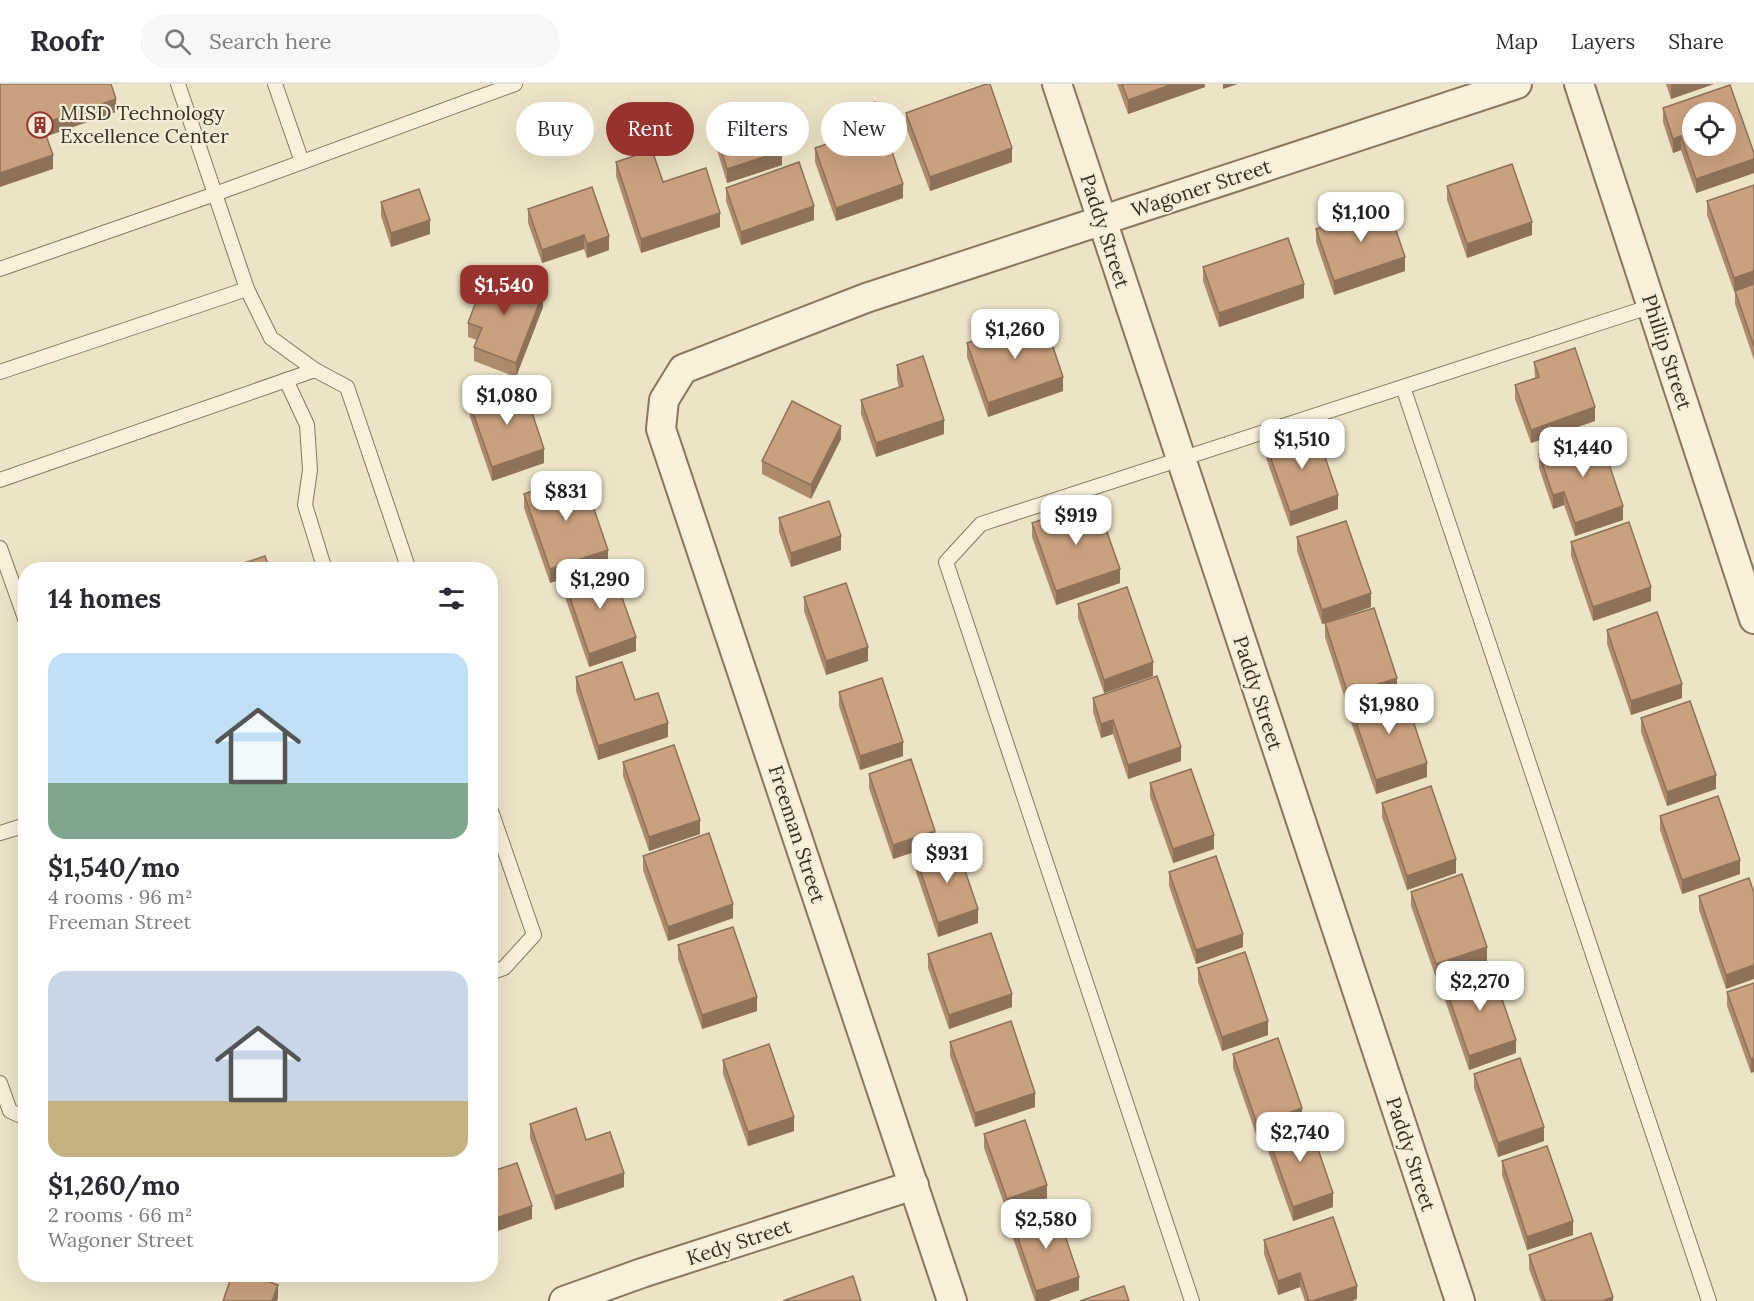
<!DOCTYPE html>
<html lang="en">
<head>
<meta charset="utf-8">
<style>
  body { margin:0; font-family:Lora,serif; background:#f7f7f7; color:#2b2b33; height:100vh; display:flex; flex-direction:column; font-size:22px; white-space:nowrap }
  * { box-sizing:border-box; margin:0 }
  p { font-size:20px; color:#7c7c81 }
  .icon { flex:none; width:33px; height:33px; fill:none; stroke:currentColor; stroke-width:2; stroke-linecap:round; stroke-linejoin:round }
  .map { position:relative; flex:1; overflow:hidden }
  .drawer { position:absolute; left:18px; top:478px; width:480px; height:720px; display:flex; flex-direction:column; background:#fff; border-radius:24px; box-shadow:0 6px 24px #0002 }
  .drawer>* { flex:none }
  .guide { position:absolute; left:516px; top:18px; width:570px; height:54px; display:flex; gap:12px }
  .fabs { position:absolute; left:1682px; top:18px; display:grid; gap:12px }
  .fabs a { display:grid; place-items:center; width:54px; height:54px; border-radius:50%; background:#fff; box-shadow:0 6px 24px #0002; font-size:30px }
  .price { position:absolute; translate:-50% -51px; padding:0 14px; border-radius:12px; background:#fff; color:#222; font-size:20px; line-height:39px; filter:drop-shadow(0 2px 3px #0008) }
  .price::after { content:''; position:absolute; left:50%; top:36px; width:18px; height:14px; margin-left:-9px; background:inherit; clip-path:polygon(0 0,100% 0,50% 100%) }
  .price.selected { background:#96332f; color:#fff }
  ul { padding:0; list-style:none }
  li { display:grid; align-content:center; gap:12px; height:318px; padding:0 30px }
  li span { display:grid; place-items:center; height:186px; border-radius:18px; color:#555 }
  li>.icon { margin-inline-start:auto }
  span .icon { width:108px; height:108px; fill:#fffc; stroke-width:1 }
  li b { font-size:26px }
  h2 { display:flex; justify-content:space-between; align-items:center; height:72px; padding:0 30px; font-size:26px }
  .pill { padding:0 21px; border-radius:27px; background:#fff; box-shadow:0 6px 24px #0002; font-size:21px; line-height:54px }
  .pill.selected { background:#96332f; color:#fff }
  header { display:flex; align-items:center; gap:36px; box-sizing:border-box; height:84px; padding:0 30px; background:#fff; border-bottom:2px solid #e1e1e2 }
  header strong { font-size:28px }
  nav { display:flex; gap:33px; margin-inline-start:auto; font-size:21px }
  .search { width:420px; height:54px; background:#f7f7f7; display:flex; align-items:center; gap:15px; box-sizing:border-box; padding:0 21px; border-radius:33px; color:#7c7c81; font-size:22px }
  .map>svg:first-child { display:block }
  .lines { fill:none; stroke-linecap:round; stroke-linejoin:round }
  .service-casing { stroke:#89765d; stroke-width:16 }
  .minor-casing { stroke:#89765d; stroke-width:32 }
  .service { stroke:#f8f0db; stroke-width:14 }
  .minor { stroke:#f8f0db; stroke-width:28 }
  .wall { fill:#ae8a6d }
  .shaded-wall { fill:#8d7159 }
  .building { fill:#caa17f; stroke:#8d7159; stroke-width:1.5; fill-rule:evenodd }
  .labels { text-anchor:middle; stroke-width:4.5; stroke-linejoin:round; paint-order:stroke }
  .poi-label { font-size:20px; fill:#392e20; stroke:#f5edd7; text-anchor:start }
  .street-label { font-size:20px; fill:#392e20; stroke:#f5edd7 }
</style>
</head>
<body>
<header>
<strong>Roofr</strong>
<div class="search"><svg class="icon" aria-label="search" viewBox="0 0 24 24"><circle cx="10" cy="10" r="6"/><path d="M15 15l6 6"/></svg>Search here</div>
<nav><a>Map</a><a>Layers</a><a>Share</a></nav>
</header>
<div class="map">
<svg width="1754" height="1217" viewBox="0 0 1754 1217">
  <rect width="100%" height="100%" fill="#ede4c8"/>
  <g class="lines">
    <g class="service-casing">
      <g id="service">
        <polyline points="178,0 247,205 271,254 315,286 347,303 409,486"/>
        <polyline points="275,0 302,78"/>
        <polyline points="0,185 215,110 515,0"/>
        <polyline points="0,288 247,205"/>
        <polyline points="286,296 307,341 310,386 305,421 325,486"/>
        <polyline points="1403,303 1709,1217"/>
        <polyline points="0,396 315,286"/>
        <polyline points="0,464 26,537"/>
        <polyline points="490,724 534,851 504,884 490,889"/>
        <polyline points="0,749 26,741"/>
        <polyline points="0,999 10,1027 26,1034"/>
        <polyline points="1192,1217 946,478 981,440 1652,222"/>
      </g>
    </g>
    <g class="minor-casing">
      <g id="minor">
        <polyline points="1057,0 1460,1217"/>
        <polyline points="1579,0 1754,535"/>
        <polyline points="564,1217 642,1189 914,1101"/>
        <polyline points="952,1217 661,345 664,316 683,285 866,214 1517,0"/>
      </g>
    </g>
    <use href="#service" class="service"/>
    <use href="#minor" class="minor"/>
  </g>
  <g class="wall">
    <polygon points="1117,0 1205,0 1205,3 1128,30"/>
    <polygon points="1666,0 1714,0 1671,15"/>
    <polygon points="1663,24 1754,69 1754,89 1696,109 1681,66 1673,69 1663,38"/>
    <polygon points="906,29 1012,78 930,107 906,43"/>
    <polygon points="836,32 903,114 836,137 815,78 815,64 840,56 836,45"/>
    <polygon points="717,53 782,81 727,99 717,66"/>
    <polygon points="616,78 663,98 720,143 641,169 616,92"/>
    <polygon points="1754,101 1754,276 1735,220 1735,207 1734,207 1707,131 1707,117"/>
    <polygon points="1447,102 1532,151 1467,174 1447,116"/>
    <polygon points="592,103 609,166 587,174 584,165 542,179 528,139 528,125"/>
    <polygon points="726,104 814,136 741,161 726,117"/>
    <polygon points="381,118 430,150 391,163 381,132"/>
    <polygon points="1316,145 1405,187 1334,211 1316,158"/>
    <polygon points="1203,183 1304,214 1219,243 1203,197"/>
    <polygon points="543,223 516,293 474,277 474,263 477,256 468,253 468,239"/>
    <polygon points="967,259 1063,307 988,333 967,273"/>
    <polygon points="1534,278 1595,337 1531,359 1515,315 1515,301 1535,294"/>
    <polygon points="897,281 944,350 876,373 861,330 861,316 899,304 897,295"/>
    <polygon points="470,320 544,379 492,397 470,333"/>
    <polygon points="841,355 811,415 762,390 762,377"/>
    <polygon points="1266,361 1338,425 1290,442 1266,374"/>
    <polygon points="1539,370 1623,436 1575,452 1564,421 1553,425 1539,384"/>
    <polygon points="524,410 608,479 550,499 524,424"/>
    <polygon points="779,434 841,466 791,483 779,448"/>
    <polygon points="1032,439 1120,499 1056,521 1032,453"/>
    <polygon points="1297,453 1371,523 1322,540 1297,467"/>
    <polygon points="1571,458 1651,517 1593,537 1571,472"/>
    <polygon points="565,499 636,567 589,583 565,513"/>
    <polygon points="804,513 868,577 826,591 804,527"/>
    <polygon points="1078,520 1153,592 1104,609 1078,534"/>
    <polygon points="1374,524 1348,624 1325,553 1325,539"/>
    <polygon points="1607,546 1682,614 1631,631 1607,560"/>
    <polygon points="576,593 635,616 668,653 598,676 576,607"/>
    <polygon points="839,608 903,672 860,686 839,622"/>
    <polygon points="1093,614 1181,677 1128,695 1113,650 1101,654 1093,628"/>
    <polygon points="1351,624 1427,693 1376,710 1351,638"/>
    <polygon points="1641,634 1716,705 1667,722 1641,648"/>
    <polygon points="623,678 700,750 649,767 623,692"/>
    <polygon points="869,690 935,761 893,775 869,704"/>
    <polygon points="1150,699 1214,765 1173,779 1150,713"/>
    <polygon points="1382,719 1456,789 1407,806 1382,733"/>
    <polygon points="1660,732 1740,790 1682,810 1660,746"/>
    <polygon points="643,772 733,834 668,857 643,786"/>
    <polygon points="916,774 978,839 938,853 916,788"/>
    <polygon points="1169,788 1243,863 1196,880 1169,802"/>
    <polygon points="1411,808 1487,877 1436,894 1411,822"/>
    <polygon points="1754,809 1726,905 1699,826 1699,812"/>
    <polygon points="678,861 757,927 702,945 678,875"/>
    <polygon points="928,870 1012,923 949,945 928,884"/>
    <polygon points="1198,884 1268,951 1222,967 1198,898"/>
    <polygon points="1444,899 1516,969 1469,986 1444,913"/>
    <polygon points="1754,899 1751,989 1727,922 1727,908"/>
    <polygon points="1278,954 1257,1053 1233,984 1233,970"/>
    <polygon points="950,958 1035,1023 975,1043 950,972"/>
    <polygon points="723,976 794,1047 748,1062 723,990"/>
    <polygon points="1474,990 1544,1057 1498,1073 1474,1004"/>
    <polygon points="530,1040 586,1056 624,1103 555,1126 530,1054"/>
    <polygon points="984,1050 1047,1114 1007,1128 984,1064"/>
    <polygon points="1267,1050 1333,1123 1293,1137 1267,1064"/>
    <polygon points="1502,1077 1573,1151 1527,1166 1502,1091"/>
    <polygon points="1013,1140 1079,1206 1048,1217 1035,1217 1013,1154"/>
    <polygon points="1264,1156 1357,1215 1352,1217 1305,1217 1300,1203 1278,1211 1264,1170"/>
    <polygon points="1529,1171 1613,1217 1541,1217 1529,1185"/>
  </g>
  <g class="shaded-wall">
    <polygon points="1173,0 1205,0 1205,3 1128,30 1128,16"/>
    <polygon points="1223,0 1238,0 1223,5"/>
    <polygon points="1674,0 1714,0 1671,15 1671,1"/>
    <polygon points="116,15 116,28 42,54 42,40"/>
    <polygon points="1681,52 1681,66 1673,69 1673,55"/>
    <polygon points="1012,64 1012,78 930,107 930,93"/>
    <polygon points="782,67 782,81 727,99 727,85"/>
    <polygon points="53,71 53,85 0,103 0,89"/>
    <polygon points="1754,75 1754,89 1696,109 1696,95"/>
    <polygon points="903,100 903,114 836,137 836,124"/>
    <polygon points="814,122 814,136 741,161 741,148"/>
    <polygon points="720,129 720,143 641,169 641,155"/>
    <polygon points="430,136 430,150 391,163 391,149"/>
    <polygon points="1532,138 1532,151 1467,174 1467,160"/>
    <polygon points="584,151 584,165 542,179 542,166"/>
    <polygon points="609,152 609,166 587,174 587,160"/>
    <polygon points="1405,173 1405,187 1334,211 1334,197"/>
    <polygon points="1754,187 1754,200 1734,207 1734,194"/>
    <polygon points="1304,200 1304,214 1219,243 1219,229"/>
    <polygon points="543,209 543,223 516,293 516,279"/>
    <polygon points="1063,293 1063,307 988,333 988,319"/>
    <polygon points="1595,323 1595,337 1531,359 1531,346"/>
    <polygon points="944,336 944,350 876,373 876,359"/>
    <polygon points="841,342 841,355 811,415 811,401"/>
    <polygon points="544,365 544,379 492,397 492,383"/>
    <polygon points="1564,408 1564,421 1553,425 1553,411"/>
    <polygon points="1338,411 1338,425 1290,442 1290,428"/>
    <polygon points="1623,422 1623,436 1575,452 1575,439"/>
    <polygon points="841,452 841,466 791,483 791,469"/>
    <polygon points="608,466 608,479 550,499 550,485"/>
    <polygon points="1120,485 1120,499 1056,521 1056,507"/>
    <polygon points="1651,503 1651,517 1593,537 1593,523"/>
    <polygon points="1371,509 1371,523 1322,540 1322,526"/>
    <polygon points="636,553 636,567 589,583 589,570"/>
    <polygon points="868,563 868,577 826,591 826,577"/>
    <polygon points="1153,578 1153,592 1104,609 1104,596"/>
    <polygon points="1397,594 1397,608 1348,624 1348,610"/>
    <polygon points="1682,600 1682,614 1631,631 1631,617"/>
    <polygon points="1113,636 1113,650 1101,654 1101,640"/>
    <polygon points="668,639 668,653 598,676 598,662"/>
    <polygon points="903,658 903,672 860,686 860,672"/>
    <polygon points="1181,663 1181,677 1128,695 1128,681"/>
    <polygon points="1427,679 1427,693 1376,710 1376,696"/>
    <polygon points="1716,691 1716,705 1667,722 1667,708"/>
    <polygon points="700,736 700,750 649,767 649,753"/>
    <polygon points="935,747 935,761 893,775 893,761"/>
    <polygon points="1214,751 1214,765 1173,779 1173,765"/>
    <polygon points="1456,775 1456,789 1407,806 1407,792"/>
    <polygon points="1740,776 1740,790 1682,810 1682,796"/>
    <polygon points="733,820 733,834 668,857 668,843"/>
    <polygon points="978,825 978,839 938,853 938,839"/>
    <polygon points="1243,850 1243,863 1196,880 1196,866"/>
    <polygon points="1487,863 1487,877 1436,894 1436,880"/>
    <polygon points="1754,881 1754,895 1726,905 1726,891"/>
    <polygon points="1012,910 1012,923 949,945 949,931"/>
    <polygon points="757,913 757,927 702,945 702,931"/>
    <polygon points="1268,937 1268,951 1222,967 1222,953"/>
    <polygon points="1516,956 1516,969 1469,986 1469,972"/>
    <polygon points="1754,974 1754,988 1751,989 1751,975"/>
    <polygon points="1035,1009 1035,1023 975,1043 975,1029"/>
    <polygon points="1302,1024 1302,1038 1257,1053 1257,1040"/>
    <polygon points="794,1033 794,1047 748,1062 748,1048"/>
    <polygon points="1544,1043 1544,1057 1498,1073 1498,1059"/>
    <polygon points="624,1089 624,1103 555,1126 555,1112"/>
    <polygon points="1047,1101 1047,1114 1007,1128 1007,1115"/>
    <polygon points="1333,1109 1333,1123 1293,1137 1293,1123"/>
    <polygon points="532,1122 532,1135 490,1150 490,1136"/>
    <polygon points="1573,1137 1573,1151 1527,1166 1527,1153"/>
    <polygon points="1300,1189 1300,1203 1278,1211 1278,1197"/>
    <polygon points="289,1191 297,1191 289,1195"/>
    <polygon points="1079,1193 1079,1206 1048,1217 1036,1217 1036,1207"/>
    <polygon points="278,1201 278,1214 277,1217 272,1217"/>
    <polygon points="1357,1202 1357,1215 1352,1217 1312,1217"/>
    <polygon points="1613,1213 1613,1217 1602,1217"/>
  </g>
  <g class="building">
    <polygon points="0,0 111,0 116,15 42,40 53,71 0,89"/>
    <polygon points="986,0 990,0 1012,64 930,93 906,29"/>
    <polygon points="1122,0 1173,0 1128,16"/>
    <path d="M1730 1 1754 69V75L1696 95 1681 52 1673 55 1663 24ZM1692 28H1725V62H1692Z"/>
    <polygon points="875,18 903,100 836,124 815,64 844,54 836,32"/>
    <polygon points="771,34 782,67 727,85 717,53"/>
    <polygon points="652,66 663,98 706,84 720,129 641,155 616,78"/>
    <polygon points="799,78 814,122 741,148 726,104"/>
    <polygon points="1512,80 1532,138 1467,160 1447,102"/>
    <polygon points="1754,101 1754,187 1734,194 1707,117"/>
    <polygon points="592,103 609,152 587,160 584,151 542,166 528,125"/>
    <polygon points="419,105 430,136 391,149 381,118"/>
    <polygon points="1387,120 1405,173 1334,197 1316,145"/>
    <polygon points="1288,154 1304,200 1219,229 1203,183"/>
    <polygon points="487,188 543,209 516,279 474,263 482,244 468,239"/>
    <polygon points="1754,200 1754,262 1735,207"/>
    <polygon points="1043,233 1063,293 988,319 967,259"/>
    <polygon points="1575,264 1595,323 1531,346 1515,301 1539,293 1534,278"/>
    <polygon points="923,272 944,336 876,359 861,316 903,302 897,281"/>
    <polygon points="523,301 544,365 492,383 470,320"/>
    <polygon points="792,317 841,342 811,401 762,377"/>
    <polygon points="1315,344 1338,411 1290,428 1266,361"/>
    <polygon points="1599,350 1623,422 1575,439 1564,408 1553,411 1539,370"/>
    <polygon points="582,390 608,466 550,485 524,410"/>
    <polygon points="829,417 841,452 791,469 779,434"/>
    <polygon points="1096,417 1120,485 1056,507 1032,439"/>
    <polygon points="1346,437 1371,509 1322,526 1297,453"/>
    <polygon points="1629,438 1651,503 1593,523 1571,458"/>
    <polygon points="265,472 270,486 223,486"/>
    <polygon points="611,483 636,553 589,570 565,499"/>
    <polygon points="846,499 868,563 826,577 804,513"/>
    <polygon points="1127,503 1153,578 1104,596 1078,520"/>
    <polygon points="1374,524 1397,594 1348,610 1325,539"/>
    <polygon points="1657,528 1682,600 1631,617 1607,546"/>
    <polygon points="622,578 635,616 658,609 668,639 598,662 576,593"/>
    <polygon points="1157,592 1181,663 1128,681 1113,636 1101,640 1093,614"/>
    <polygon points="882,594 903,658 860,672 839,608"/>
    <polygon points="1403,606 1427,679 1376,696 1351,624"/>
    <polygon points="1690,617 1716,691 1667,708 1641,634"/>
    <polygon points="674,661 700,736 649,753 623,678"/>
    <polygon points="911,675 935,747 893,761 869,690"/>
    <polygon points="1191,685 1214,751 1173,765 1150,699"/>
    <polygon points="1431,702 1456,775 1407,792 1382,719"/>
    <polygon points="1718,712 1740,776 1682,796 1660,732"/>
    <polygon points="709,749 733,820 668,843 643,772"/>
    <polygon points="956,760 978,825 938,839 916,774"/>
    <polygon points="1216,772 1243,850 1196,866 1169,788"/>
    <polygon points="1462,790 1487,863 1436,880 1411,808"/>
    <polygon points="1749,794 1754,809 1754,881 1726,891 1699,812"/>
    <polygon points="733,843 757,913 702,931 678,861"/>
    <polygon points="991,849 1012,910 949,931 928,870"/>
    <polygon points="1245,868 1268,937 1222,953 1198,884"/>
    <polygon points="1491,883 1516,956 1469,972 1444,899"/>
    <polygon points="1754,899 1754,974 1751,975 1727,908"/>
    <polygon points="1011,937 1035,1009 975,1029 950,958"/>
    <polygon points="1278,954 1302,1024 1257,1040 1233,970"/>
    <polygon points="769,960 794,1033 748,1048 723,976"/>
    <polygon points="1520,974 1544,1043 1498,1059 1474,990"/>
    <polygon points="576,1024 586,1056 610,1048 624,1089 555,1112 530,1040"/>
    <polygon points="1025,1036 1047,1101 1007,1115 984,1050"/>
    <polygon points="1308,1036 1333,1109 1293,1123 1267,1050"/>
    <polygon points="1547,1062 1573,1137 1527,1153 1502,1077"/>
    <polygon points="517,1079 532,1122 490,1136 490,1088"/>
    <polygon points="1056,1125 1079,1193 1036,1207 1013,1140"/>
    <polygon points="1333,1133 1357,1202 1312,1217 1309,1217 1300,1189 1278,1197 1264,1156"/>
    <polygon points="1591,1149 1613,1213 1602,1217 1545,1217 1529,1171"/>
    <polygon points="232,1191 250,1191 278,1201 272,1217 223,1217"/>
    <polygon points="853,1192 861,1217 783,1217"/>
    <polygon points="1124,1202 1129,1217 1080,1217"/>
  </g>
  <defs>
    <g id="building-ring" transform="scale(1.35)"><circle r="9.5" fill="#f5edd7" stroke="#96332f" stroke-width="1.5"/><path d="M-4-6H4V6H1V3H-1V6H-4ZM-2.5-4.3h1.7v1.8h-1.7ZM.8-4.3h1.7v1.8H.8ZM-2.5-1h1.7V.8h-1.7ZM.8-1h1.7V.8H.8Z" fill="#96332f"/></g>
  </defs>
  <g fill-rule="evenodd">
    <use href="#building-ring" x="40" y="41"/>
  </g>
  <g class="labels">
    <g class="poi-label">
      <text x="60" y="36">MISD Technology<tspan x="60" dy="23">Excellence Center</tspan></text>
    </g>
    <g class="street-label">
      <text transform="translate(1201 104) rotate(-18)" y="7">Wagoner Street</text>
      <text transform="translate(1105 147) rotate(72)" y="7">Paddy Street</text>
      <text transform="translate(1667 268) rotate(72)" y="7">Phillip Street</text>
      <text transform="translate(1258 609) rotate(72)" y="7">Paddy Street</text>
      <text transform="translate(797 750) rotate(72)" y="7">Freeman Street</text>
      <text transform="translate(1411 1070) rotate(72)" y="7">Paddy Street</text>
      <text transform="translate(739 1158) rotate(-18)" y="7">Kedy Street</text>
    </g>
  </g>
</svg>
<div class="fabs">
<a><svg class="icon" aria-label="locate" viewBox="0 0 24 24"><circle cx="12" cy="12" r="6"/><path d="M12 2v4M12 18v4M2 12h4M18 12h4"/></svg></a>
</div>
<b class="price" style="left:1361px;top:159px">$1,100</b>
<b class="price selected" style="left:504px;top:232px">$1,540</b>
<b class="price" style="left:1015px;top:276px">$1,260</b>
<b class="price" style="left:507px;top:342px">$1,080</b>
<b class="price" style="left:1302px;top:386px">$1,510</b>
<b class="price" style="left:1583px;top:394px">$1,440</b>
<b class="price" style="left:566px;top:438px">$831</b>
<b class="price" style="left:1076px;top:462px">$919</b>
<b class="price" style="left:600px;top:526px">$1,290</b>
<b class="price" style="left:1389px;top:651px">$1,980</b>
<b class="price" style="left:947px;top:800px">$931</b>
<b class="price" style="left:1480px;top:928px">$2,270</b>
<b class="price" style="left:1300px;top:1079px">$2,740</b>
<b class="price" style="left:1046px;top:1166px">$2,580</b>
<div class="guide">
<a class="pill">Buy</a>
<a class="pill selected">Rent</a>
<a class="pill">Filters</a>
<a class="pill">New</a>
</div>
<section class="drawer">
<h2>14 homes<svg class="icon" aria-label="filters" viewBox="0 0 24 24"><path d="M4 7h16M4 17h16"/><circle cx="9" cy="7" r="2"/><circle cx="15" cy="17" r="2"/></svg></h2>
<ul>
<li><span style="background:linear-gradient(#bfe0f5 70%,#7fa58c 0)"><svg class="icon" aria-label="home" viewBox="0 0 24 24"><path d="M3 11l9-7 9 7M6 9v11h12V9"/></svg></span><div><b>$1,540/mo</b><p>4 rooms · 96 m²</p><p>Freeman Street</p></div></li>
<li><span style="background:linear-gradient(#c9d6e8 70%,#c2b280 0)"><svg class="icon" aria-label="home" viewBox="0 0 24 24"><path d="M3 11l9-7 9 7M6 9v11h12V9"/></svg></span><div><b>$1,260/mo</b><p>2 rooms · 66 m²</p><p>Wagoner Street</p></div></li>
</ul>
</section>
</div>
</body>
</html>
